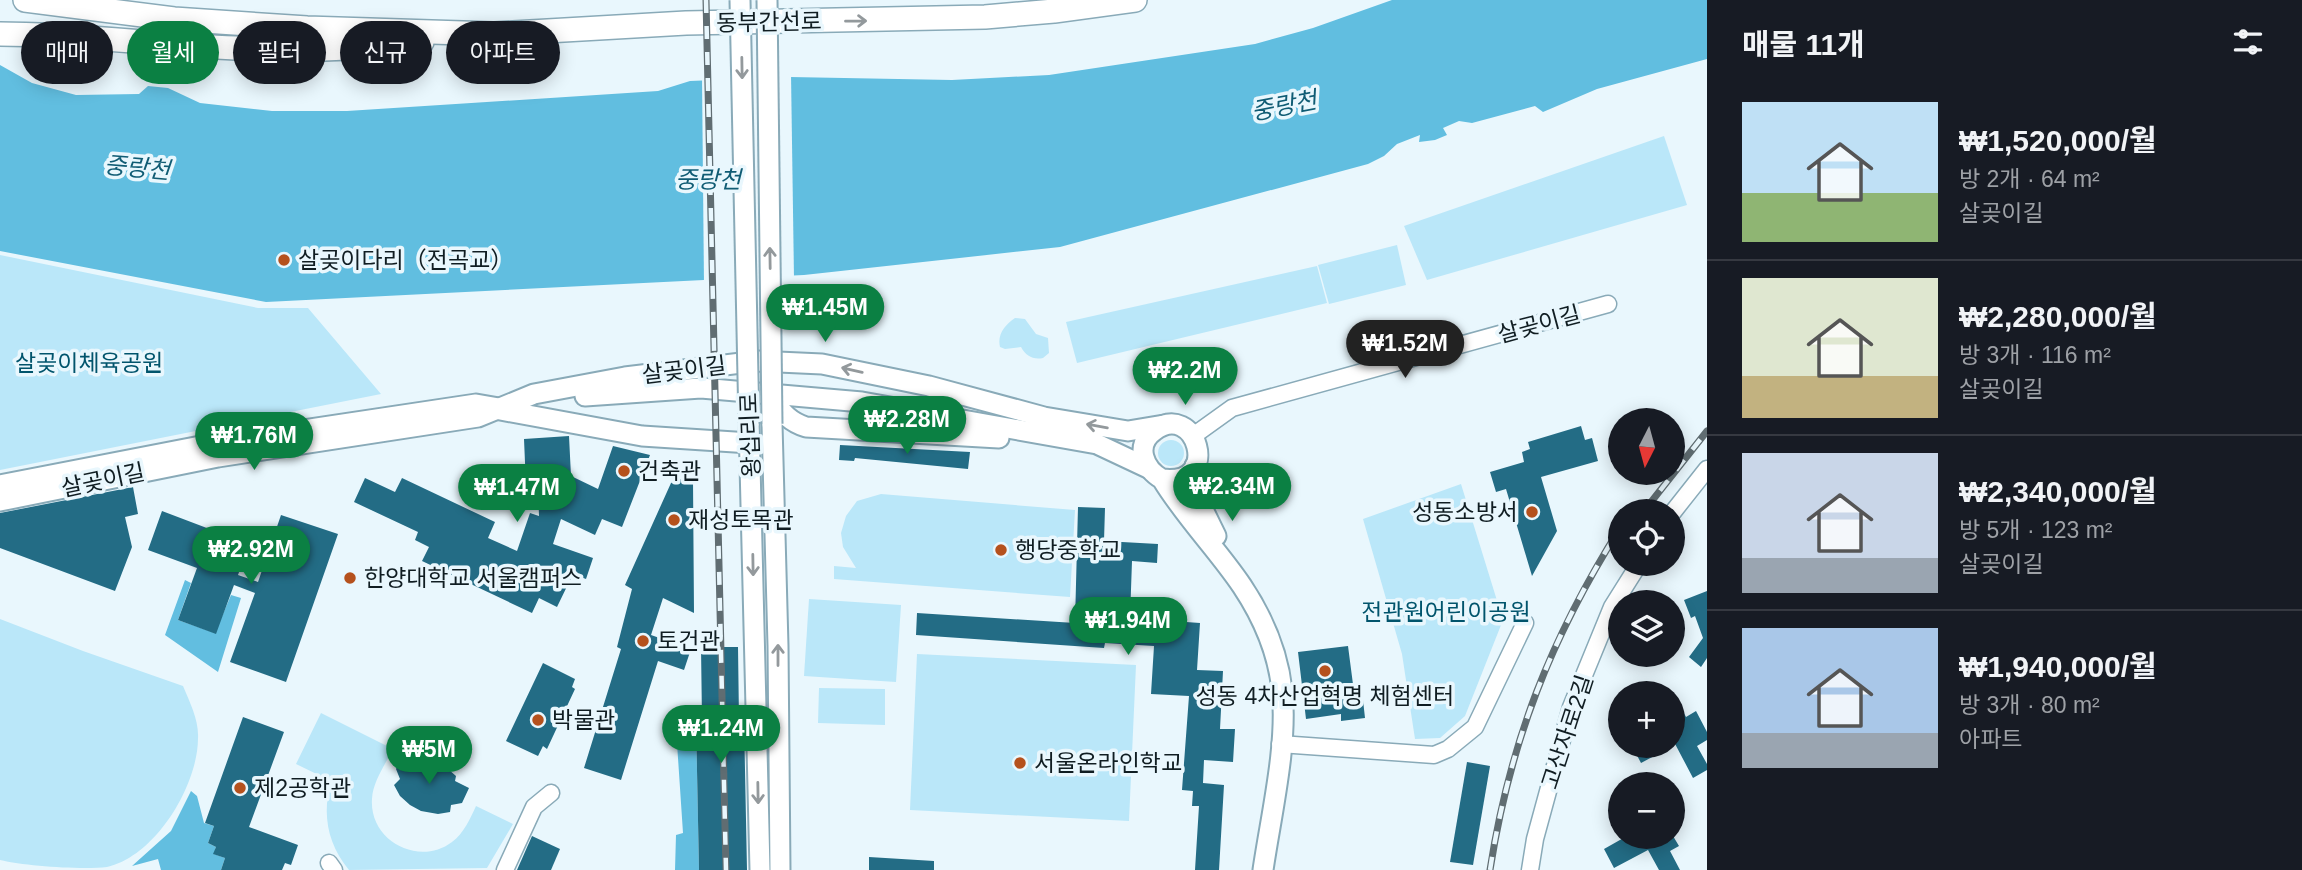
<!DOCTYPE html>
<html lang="ko">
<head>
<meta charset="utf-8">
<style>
  body { margin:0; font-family:Arial,"Noto Sans KR",sans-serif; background:#242831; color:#f1f3f6; height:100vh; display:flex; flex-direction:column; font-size:26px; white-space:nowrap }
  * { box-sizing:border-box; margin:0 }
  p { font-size:23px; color:#9ea1a6 }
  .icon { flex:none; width:38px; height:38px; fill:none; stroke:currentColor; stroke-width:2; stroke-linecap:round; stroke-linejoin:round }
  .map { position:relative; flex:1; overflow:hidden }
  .panel { display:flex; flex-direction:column; background:#171b24; width:595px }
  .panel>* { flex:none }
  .hud { position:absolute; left:21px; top:21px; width:665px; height:63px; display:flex; gap:14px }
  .needle { width:46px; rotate:186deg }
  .fabs { position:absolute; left:1608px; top:408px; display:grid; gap:14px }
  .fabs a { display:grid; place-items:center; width:77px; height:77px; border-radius:50%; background:#171b24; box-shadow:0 4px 18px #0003; font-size:35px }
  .price { position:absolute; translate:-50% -60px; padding:0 16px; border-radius:24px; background:#0b8043; color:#fff; font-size:23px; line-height:46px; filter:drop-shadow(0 2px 4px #0008) }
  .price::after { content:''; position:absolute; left:50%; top:42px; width:21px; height:16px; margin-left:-10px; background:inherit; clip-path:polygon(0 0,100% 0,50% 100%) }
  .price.selected { background:#222; color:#fff }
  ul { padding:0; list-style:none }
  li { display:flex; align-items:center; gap:21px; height:175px; padding:0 35px }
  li+li { border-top:2px solid #363941 }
  li span { display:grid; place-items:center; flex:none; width:196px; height:140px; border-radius:0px; color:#555 }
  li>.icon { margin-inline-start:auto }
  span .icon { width:84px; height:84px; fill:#fffc; stroke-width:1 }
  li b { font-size:30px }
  h2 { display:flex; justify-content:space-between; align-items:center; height:84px; padding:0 35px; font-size:30px }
  .pill { padding:0 24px; border-radius:32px; background:#171b24; box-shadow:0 4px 18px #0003; font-size:24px; line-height:63px }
  .pill.selected { background:#0b8043; color:#fff }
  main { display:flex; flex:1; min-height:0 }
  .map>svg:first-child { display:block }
  .green { fill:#bae7f9 }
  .forest { fill:#62bee0 }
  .water { fill:#61bee0 }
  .pier { fill:#e9f7fd }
  .building { fill:#236c85 }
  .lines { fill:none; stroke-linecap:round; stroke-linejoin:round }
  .minor-casing { stroke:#89aab8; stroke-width:19 }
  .major-casing { stroke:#89aab8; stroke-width:23 }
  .highway-casing { stroke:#89aab8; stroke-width:26 }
  .minor { stroke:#fff; stroke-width:16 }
  .major { stroke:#fff; stroke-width:19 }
  .highway { stroke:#fff; stroke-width:23 }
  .rail-casing { stroke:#606d72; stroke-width:7 }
  .rail { stroke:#e9f7fd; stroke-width:4.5; stroke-dasharray:13; stroke-linecap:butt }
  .major-bridge-casing { stroke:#89aab8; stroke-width:23; stroke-linecap:butt }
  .major-bridge { stroke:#fff; stroke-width:19 }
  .oneway { stroke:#93999c }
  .poi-dot { fill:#b5511d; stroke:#e9f7fd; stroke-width:2.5 }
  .labels { text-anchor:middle; stroke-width:7; stroke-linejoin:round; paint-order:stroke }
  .street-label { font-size:23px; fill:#101d22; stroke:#e9f7fd }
  .poi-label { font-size:23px; fill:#101d22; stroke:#e9f7fd; text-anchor:start }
  .park-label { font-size:23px; fill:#01546c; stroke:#e9f7fd }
  .water-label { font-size:24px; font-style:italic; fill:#105c74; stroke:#e9f7fd }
</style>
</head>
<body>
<main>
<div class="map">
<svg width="1707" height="870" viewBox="0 0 1707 870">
  <rect width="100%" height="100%" fill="#e9f7fd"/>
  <g class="green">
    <polygon points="1664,136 1687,205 1427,280 1404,226"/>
    <polygon points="1397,245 1406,285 1329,304 1318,265"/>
    <polygon points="0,255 258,308 308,308 381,394 0,470"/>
    <polygon points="1317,266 1327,303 1077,363 1066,322"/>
    <path d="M1015 318 1025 319 1036 334 1048 338 1049 353 1043 358C1033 360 1026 356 1021 347L1005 349 1000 347C997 334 1005 325 1015 318Z"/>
    <circle cx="1171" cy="453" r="13"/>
    <polygon points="1461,484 1503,620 1465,716 1440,738 1415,739 1402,654 1363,519"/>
    <polygon points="881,494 1075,510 1070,597 834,579 834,566 856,568 843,547 841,533 846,516 857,501"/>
    <polygon points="809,599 901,605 896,682 804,676"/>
    <path d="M0 619 83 651 183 686C190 703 199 720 198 738 198 785 156 856 107 867 82 870 25 866 0 860Z"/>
    <polygon points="917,654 1136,665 1129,821 910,810"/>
    <polygon points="819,688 885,689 885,725 818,723"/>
    <path d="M321 713 393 749C385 765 373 781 372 799 369 841 419 867 452 842 464 833 470 819 476 806L513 824 487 868 349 870C327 843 322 814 331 781L296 764Z"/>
  </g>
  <g class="forest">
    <polygon points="185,580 191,583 178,620 215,633 231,595 241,598 218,672 165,635"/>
    <polygon points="674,716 696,721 699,870 675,870 676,835 683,833 677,743 667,740"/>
    <polygon points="191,791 197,796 204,823 214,826 208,843 216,847 214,854 225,858 221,870 161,870 158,859 132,866 171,831"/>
  </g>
  <polygon class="water" points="1392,0 1707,0 1707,59 1597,89 1543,112 1535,106 1472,123 1459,121 1443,128 1447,135 1435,140 1419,142 1420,135 1397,144 1384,156 1368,164 1060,247 804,275 266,302 0,251 0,65 32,83 76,95 139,94 148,86 168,88 200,103 272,111 347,111 658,91 690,81 790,77 952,80 1049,75 1255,44 1313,28"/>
  <polygon class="pier" points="791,74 794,279 704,284 702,77"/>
  <g class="building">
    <polygon points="1581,426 1585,440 1592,438 1598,461 1541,477 1557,531 1532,576 1506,489 1496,492 1490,472 1524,462 1522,452 1530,449 1528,442"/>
    <polygon points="569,436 571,476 598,489 613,446 650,455 622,527 602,519 595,535 561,519 553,544 593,558 586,579 573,574 557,607 539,598 532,613 422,561 429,547 415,540 418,532 354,502 365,478 395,492 402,478 495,522 488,538 517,551 530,513 539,516 538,485 526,486 524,439"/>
    <polygon points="840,445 970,452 968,469 855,458 854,461 839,460"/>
    <polygon points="681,479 693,481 694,613 663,598 651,635 691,649 684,670 658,661 621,780 584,768 621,649 617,647 632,589 625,585 671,483"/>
    <polygon points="133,487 138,514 125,517 132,547 115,591 0,548 0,513"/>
    <polygon points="1078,507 1105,508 1104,541 1158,544 1157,563 1132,561 1130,618 1200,623 1197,670 1223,671 1220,729 1235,729 1233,762 1204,760 1203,783 1224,785 1219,870 1195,870 1199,806 1192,806 1193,791 1182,790 1189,696 1151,694 1154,646 1105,643 1104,648 916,635 917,613 1075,623"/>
    <polygon points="162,511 249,544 238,575 258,582 281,515 338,534 286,682 230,662 255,593 234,585 216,634 178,620 197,568 148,550"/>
    <polygon points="1707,591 1707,658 1701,667 1689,657 1703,638 1695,616 1691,618 1684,600"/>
    <polygon points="1348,646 1354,692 1362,691 1365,718 1341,721 1341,714 1306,719 1298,652"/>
    <polygon points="701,647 738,647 739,720 744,720 747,870 699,870 696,721 702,720"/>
    <polygon points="543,663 575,679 572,687 575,689 547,749 543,746 538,756 506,741"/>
    <polygon points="1673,692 1686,717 1696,711 1707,732 1707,740 1697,746 1707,764 1707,770 1693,778 1673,740"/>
    <polygon points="243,717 284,732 249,827 298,845 291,865 285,863 282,870 221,870 225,858 213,854 216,847 208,843 214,826 205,823"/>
    <polygon points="1632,746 1673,746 1641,763"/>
    <polygon points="403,754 416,761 421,757 430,759 448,769 456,776 455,781 469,788 462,803 451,805 450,812 438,814 421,811 410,805 400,796 394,785 400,779 396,769"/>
    <polygon points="1467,762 1490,766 1473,865 1450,862"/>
    <polygon points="532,836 560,849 551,870 517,870"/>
    <polygon points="1627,836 1673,836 1679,846 1670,851 1680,870 1659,870 1648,850 1614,868 1604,849"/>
    <polygon points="869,857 934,861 934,870 869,870"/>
  </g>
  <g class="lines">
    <g class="minor-casing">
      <g id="minor">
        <polyline points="1193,436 1232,408 1608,304"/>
        <polyline points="1673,512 1707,469"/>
        <polyline points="1280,744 1434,755 1448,749 1475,727 1525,623"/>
        <polyline points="329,863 334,870"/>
        <polyline points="505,870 534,807 551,793"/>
        <polyline points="1530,870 1535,839 1571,707 1612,607 1639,564"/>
      </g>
    </g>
    <g class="major-casing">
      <g id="major">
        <polyline points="585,396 701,388 862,402 1097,444 1148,468"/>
        <path d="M771 398C782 412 789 422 806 427L999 438"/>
        <polyline points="495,409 642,436 750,443"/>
        <polyline points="749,424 760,870"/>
        <polyline points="772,424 778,646 780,870"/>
        <polyline points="1195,466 1194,491 1216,536"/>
        <path d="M1162 479C1224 487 1195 399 1154 431 1134 445 1144 469 1162 479 1185 517 1217 549 1242 586 1262 616 1278 653 1282 690 1288 745 1271 815 1263 870"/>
        <polyline points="0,485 216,443 476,404 499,408"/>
        <polyline points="0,501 218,457 478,417 534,394 625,377 758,361 822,364 929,386 1044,417 1128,431 1164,425"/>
      </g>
    </g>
    <g class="highway-casing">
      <g id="highway">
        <polyline points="25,0 174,19 307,28 494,34 686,23 985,17 1054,11 1135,0"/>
        <path d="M0 34C78 34 157 45 235 48 297 51 360 49 422 42"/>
      </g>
    </g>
    <use href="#minor" class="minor"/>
    <use href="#major" class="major"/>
    <use href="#highway" class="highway"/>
    <g class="rail-casing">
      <g id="rail">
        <polyline points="706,0 726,870"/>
        <polyline points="1644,511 1707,431"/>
        <path d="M1490 870C1510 741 1551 638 1620 528"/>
      </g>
    </g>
    <use href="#rail" class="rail"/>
    <g class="major-bridge-casing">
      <g id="major-bridge">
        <polyline points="740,0 749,424"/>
        <polyline points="767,0 772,424"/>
      </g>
    </g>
    <use href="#major-bridge" class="major-bridge"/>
  </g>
  <defs><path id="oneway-shaft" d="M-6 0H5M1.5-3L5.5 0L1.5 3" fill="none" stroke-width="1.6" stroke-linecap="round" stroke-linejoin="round" transform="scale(1.75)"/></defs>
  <g class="oneway">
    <use href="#oneway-shaft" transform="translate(856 21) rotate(-1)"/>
    <use href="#oneway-shaft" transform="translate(742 68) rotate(89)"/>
    <use href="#oneway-shaft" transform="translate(770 258) rotate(-91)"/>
    <use href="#oneway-shaft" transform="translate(852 370) rotate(-167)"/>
    <use href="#oneway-shaft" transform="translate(1097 426) rotate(-170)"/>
    <use href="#oneway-shaft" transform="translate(753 565) rotate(89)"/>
    <use href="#oneway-shaft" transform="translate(778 655) rotate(-90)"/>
    <use href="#oneway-shaft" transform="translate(758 793) rotate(89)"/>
  </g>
  <g class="poi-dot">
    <circle cx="284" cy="260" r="7"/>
    <circle cx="624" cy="471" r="7"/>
    <circle cx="1532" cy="512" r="7"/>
    <circle cx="674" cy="520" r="7"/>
    <circle cx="1001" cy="550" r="7"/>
    <circle cx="350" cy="578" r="7"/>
    <circle cx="643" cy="641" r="7"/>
    <circle cx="1325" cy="671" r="7"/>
    <circle cx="538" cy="720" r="7"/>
    <circle cx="1020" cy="763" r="7"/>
    <circle cx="240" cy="788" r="7"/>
  </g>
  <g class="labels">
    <g class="street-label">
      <text transform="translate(769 22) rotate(-1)" y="8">동부간선로</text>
      <text transform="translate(1539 324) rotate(-15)" y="8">살곶이길</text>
      <text transform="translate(684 370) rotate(-7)" y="8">살곶이길</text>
      <text transform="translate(750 435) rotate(-92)" y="8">왕십리로</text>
      <text transform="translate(103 480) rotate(-12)" y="8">살곶이길</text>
      <text transform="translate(1567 732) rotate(-72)" y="8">고산자로2길</text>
    </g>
    <g class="poi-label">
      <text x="298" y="268">살곶이다리（전곡교）</text>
      <text x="638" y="479">건축관</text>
      <text x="1518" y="520" text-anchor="end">성동소방서</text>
      <text x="688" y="528">재성토목관</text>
      <text x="1015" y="558">행당중학교</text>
      <text x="364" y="586">한양대학교 서울캠퍼스</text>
      <text x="657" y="649">토건관</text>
      <text x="1325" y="704" text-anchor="middle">성동 4차산업혁명 체험센터</text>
      <text x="552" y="728">박물관</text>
      <text x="1034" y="771">서울온라인학교</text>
      <text x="254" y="796">제2공학관</text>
    </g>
    <g class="park-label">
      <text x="89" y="371">살곶이체육공원</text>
      <text x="1446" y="620">전관원어린이공원</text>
    </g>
    <g class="water-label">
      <text transform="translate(1284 106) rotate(-11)" y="8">중랑천</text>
      <text transform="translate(137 168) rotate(5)" y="8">중랑천</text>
      <text x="708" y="188">중랑천</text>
    </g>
  </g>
</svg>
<div class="fabs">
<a><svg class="needle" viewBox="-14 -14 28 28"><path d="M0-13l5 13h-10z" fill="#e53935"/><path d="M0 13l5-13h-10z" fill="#9ea1a6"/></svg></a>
<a><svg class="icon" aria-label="locate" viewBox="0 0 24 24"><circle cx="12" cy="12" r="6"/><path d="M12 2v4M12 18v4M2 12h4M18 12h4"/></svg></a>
<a><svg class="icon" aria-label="layers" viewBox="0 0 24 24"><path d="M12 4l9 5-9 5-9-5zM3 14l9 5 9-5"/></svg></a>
<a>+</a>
<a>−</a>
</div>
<b class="price" style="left:825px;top:344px">₩1.45M</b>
<b class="price selected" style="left:1405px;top:380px">₩1.52M</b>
<b class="price" style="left:1185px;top:407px">₩2.2M</b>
<b class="price" style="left:907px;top:456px">₩2.28M</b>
<b class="price" style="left:254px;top:472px">₩1.76M</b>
<b class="price" style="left:1232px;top:523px">₩2.34M</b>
<b class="price" style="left:517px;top:524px">₩1.47M</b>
<b class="price" style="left:251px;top:586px">₩2.92M</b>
<b class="price" style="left:1128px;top:657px">₩1.94M</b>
<b class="price" style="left:721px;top:765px">₩1.24M</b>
<b class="price" style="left:429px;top:786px">₩5M</b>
<div class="hud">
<a class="pill">매매</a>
<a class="pill selected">월세</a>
<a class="pill">필터</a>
<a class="pill">신규</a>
<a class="pill">아파트</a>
</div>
</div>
<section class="panel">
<h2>매물 11개<svg class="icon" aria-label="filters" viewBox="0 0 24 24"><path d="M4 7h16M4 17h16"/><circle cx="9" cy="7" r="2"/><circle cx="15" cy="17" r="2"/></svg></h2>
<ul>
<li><span style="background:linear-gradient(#bfe0f5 65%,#8fb573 0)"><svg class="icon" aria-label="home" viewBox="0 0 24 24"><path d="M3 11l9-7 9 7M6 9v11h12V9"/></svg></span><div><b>₩1,520,000/월</b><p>방 2개 · 64 m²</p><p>살곶이길</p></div></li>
<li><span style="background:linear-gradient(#dfe7d0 70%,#c2b280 0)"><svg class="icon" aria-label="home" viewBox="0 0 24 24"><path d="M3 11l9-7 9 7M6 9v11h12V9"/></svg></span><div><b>₩2,280,000/월</b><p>방 3개 · 116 m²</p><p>살곶이길</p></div></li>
<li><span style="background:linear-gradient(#c9d6e8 75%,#9aa5b1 0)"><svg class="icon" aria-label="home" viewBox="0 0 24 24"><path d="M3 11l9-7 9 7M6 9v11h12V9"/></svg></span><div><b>₩2,340,000/월</b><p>방 5개 · 123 m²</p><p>살곶이길</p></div></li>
<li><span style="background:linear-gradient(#a9c7e8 75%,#9aa5b1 0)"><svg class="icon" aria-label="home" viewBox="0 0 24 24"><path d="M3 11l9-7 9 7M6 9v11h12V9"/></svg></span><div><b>₩1,940,000/월</b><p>방 3개 · 80 m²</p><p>아파트</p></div></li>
</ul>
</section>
</main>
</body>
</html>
